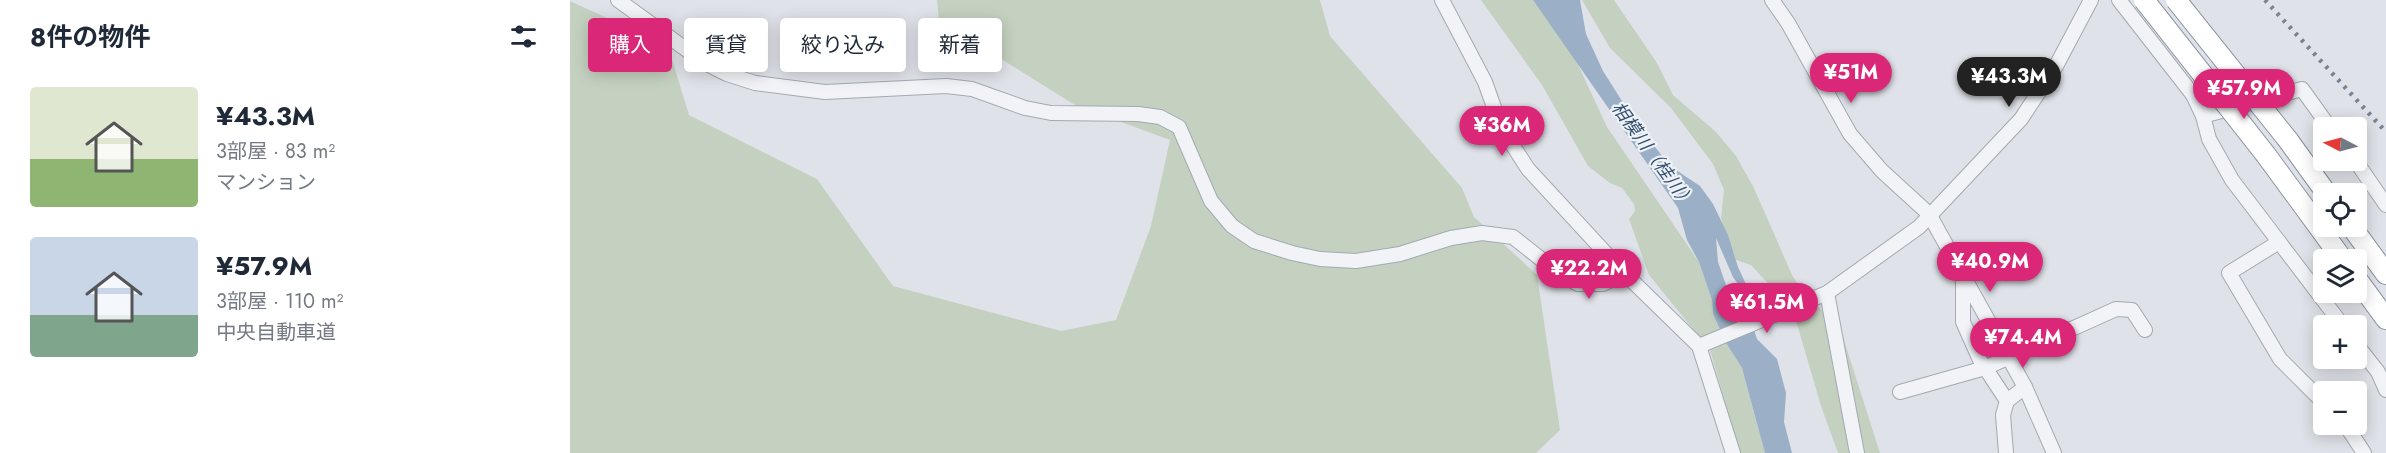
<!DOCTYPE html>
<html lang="ja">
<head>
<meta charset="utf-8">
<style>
  body { margin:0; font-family:Jost,"Noto Sans JP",sans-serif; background:#f6f6f7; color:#1f2937; height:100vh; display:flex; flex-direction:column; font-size:22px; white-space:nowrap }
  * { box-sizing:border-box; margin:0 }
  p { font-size:20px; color:#747a83 }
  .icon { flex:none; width:33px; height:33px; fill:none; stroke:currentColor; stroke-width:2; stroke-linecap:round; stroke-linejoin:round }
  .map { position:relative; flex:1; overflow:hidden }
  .details { display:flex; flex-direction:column; background:#fff; width:570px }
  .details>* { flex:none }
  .hud { position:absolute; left:18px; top:18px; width:570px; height:54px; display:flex; gap:12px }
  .needle { width:39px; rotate:276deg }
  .tools { position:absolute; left:1743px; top:117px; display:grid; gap:12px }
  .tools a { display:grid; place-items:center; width:54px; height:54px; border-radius:6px; background:#fff; box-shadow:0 3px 15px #0003; font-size:30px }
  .price { position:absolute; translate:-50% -51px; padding:0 14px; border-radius:21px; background:#db2777; color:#fff; font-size:20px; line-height:39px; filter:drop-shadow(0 2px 3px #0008) }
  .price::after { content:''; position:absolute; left:50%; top:36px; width:18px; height:14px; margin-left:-9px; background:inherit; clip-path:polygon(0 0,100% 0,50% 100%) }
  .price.selected { background:#222; color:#fff }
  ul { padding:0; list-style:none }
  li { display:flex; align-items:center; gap:18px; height:150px; padding:0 30px }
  li span { display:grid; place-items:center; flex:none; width:168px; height:120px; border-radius:6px; color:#555 }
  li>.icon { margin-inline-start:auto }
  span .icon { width:72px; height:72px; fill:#fffc; stroke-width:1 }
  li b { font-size:26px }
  h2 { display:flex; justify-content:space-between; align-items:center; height:72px; padding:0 30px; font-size:26px }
  .tag { padding:0 21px; border-radius:6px; background:#fff; box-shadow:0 3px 15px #0003; font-size:21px; line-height:54px }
  .tag.selected { background:#db2777; color:#fff }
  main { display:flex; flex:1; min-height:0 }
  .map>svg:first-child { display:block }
  .green { fill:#c5d1c0 }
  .water { fill:#9bb0c7 }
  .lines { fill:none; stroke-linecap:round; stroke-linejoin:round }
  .minor-casing { stroke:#a4a9b2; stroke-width:16 }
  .highway-casing { stroke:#87909e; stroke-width:22 }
  .minor { stroke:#f1f3f6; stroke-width:14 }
  .highway { stroke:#fff; stroke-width:20 }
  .rail { stroke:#798291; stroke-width:4.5; stroke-dasharray:3 6; stroke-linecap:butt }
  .highway-bridge-casing { stroke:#87909e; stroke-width:22; stroke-linecap:butt }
  .highway-bridge { stroke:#fff; stroke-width:20 }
  .labels { text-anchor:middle; stroke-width:4.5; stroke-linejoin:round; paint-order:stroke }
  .water-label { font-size:18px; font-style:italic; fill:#345071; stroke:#eef1f5 }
</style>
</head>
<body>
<main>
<section class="details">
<h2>8件の物件<svg class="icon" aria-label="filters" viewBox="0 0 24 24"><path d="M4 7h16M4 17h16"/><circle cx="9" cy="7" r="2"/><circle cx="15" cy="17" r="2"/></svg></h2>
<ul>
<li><span style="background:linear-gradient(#dfe7d0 60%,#8fb573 0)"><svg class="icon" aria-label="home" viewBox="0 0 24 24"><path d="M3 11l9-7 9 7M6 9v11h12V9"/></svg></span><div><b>¥43.3M</b><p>3部屋 · 83 m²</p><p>マンション</p></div></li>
<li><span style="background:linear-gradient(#c9d6e8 65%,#7fa58c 0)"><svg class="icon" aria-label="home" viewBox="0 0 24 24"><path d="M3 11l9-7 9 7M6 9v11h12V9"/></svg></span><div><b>¥57.9M</b><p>3部屋 · 110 m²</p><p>中央自動車道</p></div></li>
</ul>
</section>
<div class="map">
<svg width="1816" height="453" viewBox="0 0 1816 453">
  <rect width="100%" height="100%" fill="#dfe2e8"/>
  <g class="green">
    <polygon points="367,0 750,0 760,36 892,188 904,217 967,275 990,430 966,453 0,453 0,1 98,46 119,115 247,179 323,286 491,331 546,320 581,226 600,140 505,105 369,20"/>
    <polygon points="911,0 963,0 1004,56 1037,127 1129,262 1142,300 1143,314 1156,343 1172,368 1195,453 1170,453 1140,350 1079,275 1059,219 1065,211 1064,204 1052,188 1040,183 1018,166 972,85"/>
    <polygon points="1012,0 1044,0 1087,63 1103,95 1146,132 1166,156 1184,188 1222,275 1232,291 1270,328 1310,453 1268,453 1251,406 1227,324 1216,303 1181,265 1166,260 1151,219 1154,190 1143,164 1101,108 1040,48"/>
  </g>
  <polygon class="water" points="963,0 1010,0 1016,34 1033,71 1064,120 1100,166 1130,186 1143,204 1158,235 1168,267 1181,295 1178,298 1163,277 1146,238 1148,262 1158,291 1180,318 1187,339 1207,359 1216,393 1214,422 1222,453 1195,453 1172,368 1156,343 1143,314 1142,300 1129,262 1117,240 1108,208"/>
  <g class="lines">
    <g class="minor-casing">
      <g id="minor">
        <polyline points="48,0 135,63 157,74 185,83 255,92 376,86 402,89 455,108 481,113 568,114 590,117 609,127 641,201 662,226 684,241 722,253 750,259 786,261 830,254 881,238 912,233 943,237 986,271 1008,284 1033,284 1054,273"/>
        <polyline points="872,0 915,82 931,127 958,169 1054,273 1129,346 1163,453"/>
        <polyline points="1202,0 1218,23 1280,134 1312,171 1359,214 1455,387 1484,453"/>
        <polyline points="1549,0 1623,95 1633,116 1639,139 1662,180 1773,326"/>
        <polyline points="1633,116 1732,89 1760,128"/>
        <polyline points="1785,160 1816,205"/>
        <polyline points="1709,242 1659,273 1710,359 1754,403"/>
        <polyline points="1393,277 1393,322 1410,360 1437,401"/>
        <polyline points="1257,293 1287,453"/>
        <polyline points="1786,344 1808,372 1816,390"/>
        <polyline points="1129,346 1257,293 1349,227 1451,119 1486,66 1521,0"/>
        <polyline points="1330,392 1415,368 1546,309 1562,310 1575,330"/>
        <polyline points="1775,424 1794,453"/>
        <polyline points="1436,453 1433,415 1437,401 1455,387"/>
      </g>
    </g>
    <g class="highway-casing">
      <g id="highway">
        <polyline points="1718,140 1757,194"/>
        <polyline points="1696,155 1773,260"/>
        <polyline points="1781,226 1816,274"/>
        <polyline points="1786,278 1816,319"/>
      </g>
    </g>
    <use href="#minor" class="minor"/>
    <use href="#highway" class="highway"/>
    <polyline class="rail" points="1695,0 1816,132"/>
    <g class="highway-bridge-casing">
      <g id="highway-bridge">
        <polyline points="1574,0 1696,155"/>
        <polyline points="1606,0 1718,140"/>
      </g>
    </g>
    <use href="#highway-bridge" class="highway-bridge"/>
  </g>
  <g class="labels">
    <g class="water-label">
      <text transform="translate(1083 155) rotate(54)" y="6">相模川（桂川）</text>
    </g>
  </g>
</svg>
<div class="tools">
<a><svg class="needle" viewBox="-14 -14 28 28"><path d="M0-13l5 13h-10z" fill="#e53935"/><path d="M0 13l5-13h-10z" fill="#747a83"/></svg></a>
<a><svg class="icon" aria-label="locate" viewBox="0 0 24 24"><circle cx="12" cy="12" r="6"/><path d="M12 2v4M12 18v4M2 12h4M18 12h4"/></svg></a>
<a><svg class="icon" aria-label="layers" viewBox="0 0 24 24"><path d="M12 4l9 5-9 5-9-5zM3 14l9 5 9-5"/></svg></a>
<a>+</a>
<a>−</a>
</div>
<b class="price" style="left:1281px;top:104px">¥51M</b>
<b class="price selected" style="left:1439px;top:108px">¥43.3M</b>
<b class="price" style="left:1674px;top:120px">¥57.9M</b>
<b class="price" style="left:932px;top:157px">¥36M</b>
<b class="price" style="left:1420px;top:293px">¥40.9M</b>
<b class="price" style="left:1019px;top:300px">¥22.2M</b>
<b class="price" style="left:1197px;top:334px">¥61.5M</b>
<b class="price" style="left:1453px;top:369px">¥74.4M</b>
<div class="hud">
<a class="tag selected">購入</a>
<a class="tag">賃貸</a>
<a class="tag">絞り込み</a>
<a class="tag">新着</a>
</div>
</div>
</main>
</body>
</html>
